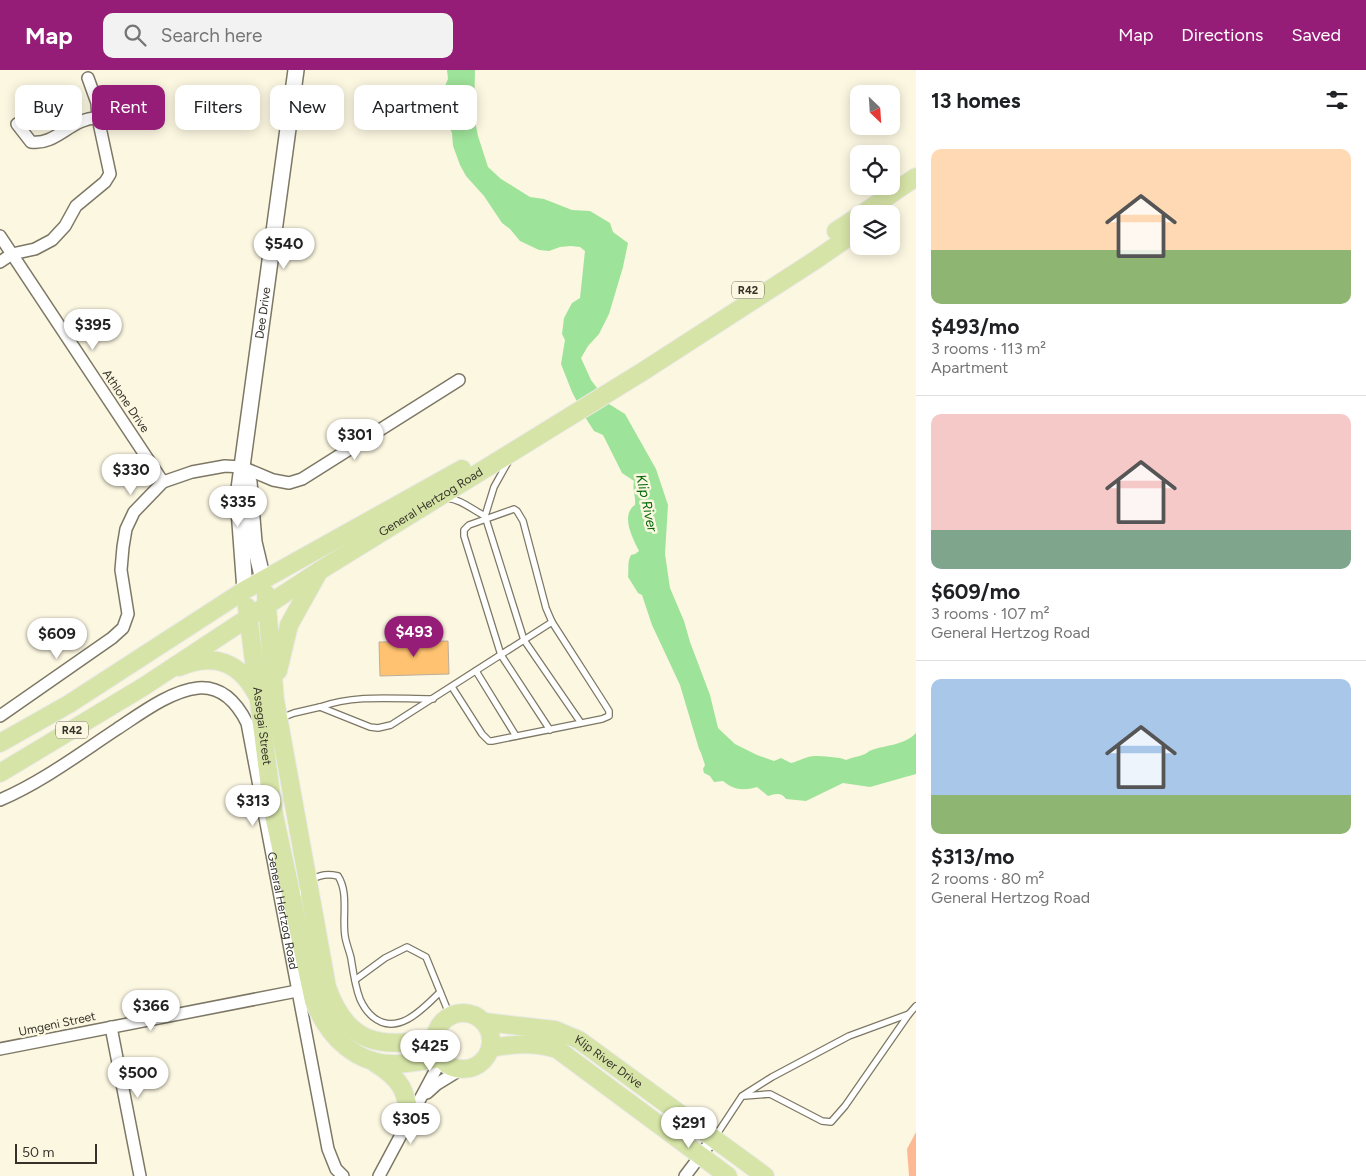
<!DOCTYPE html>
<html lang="en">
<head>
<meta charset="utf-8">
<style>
  body { margin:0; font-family:Figtree,sans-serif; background:#f2f2f2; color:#202124; height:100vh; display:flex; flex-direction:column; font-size:19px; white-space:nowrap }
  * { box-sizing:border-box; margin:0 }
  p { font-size:16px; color:#757577 }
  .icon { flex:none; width:28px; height:28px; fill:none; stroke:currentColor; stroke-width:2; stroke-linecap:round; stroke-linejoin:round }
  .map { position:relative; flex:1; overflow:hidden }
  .details { display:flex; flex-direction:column; background:#fff; width:450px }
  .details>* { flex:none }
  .top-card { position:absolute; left:15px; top:15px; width:475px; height:45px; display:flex; gap:10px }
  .needle { width:32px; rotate:155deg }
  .tools { position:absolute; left:850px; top:15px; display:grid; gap:10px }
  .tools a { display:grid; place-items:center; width:50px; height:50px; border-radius:10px; background:#fff; box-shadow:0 2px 12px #0003; font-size:25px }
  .scale { position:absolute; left:15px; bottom:12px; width:82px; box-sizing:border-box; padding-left:5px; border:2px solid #343229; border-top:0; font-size:14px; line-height:18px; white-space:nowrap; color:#343229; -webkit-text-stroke:4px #fcf7e1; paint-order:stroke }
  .price { position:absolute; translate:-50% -42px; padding:0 11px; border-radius:18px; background:#fff; color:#222; font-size:16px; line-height:32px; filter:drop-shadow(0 1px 2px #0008) }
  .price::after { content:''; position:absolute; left:50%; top:30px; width:15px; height:11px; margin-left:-8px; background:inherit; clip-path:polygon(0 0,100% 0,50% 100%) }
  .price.on { background:#951d78; color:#fff }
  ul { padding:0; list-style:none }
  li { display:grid; align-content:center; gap:10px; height:265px; padding:0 15px }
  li+li { border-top:1px solid #e0e0e0 }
  li span { display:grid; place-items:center; height:155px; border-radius:10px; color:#555 }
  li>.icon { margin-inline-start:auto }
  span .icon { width:90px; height:90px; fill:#fffc; stroke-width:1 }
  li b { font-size:21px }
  h2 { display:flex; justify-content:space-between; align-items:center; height:60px; padding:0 15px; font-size:21px }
  .chip { padding:0 18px; border-radius:10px; background:#fff; box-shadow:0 2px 12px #0003; font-size:18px; line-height:45px }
  .chip.on { background:#951d78; color:#fff }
  header { display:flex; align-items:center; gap:30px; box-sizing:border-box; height:70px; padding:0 25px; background:#951d78; color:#fff }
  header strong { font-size:24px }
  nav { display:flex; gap:28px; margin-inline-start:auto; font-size:18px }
  .search { width:350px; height:45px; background:#f2f2f2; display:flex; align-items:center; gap:12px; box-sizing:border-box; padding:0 18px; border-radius:10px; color:#757577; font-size:19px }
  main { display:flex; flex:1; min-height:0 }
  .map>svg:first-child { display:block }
  .green { fill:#fdb994 }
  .water { fill:#9ee39a }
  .building { fill:#ffc270; stroke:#bcae9d }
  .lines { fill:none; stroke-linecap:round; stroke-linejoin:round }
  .lane-casing { stroke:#7d7865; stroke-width:8 }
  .street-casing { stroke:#7d7865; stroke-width:14 }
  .secondary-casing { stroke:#7d7865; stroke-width:18 }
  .primary-casing { stroke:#ebeaea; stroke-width:20 }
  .lane { stroke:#fff; stroke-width:5.5 }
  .street { stroke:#fff; stroke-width:11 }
  .secondary { stroke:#fff; stroke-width:15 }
  .primary { stroke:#d6e4a7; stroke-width:18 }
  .labels { text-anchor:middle; stroke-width:5; stroke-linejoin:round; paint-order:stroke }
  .shield { fill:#fcf7e1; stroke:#706d60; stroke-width:1 }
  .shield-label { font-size:11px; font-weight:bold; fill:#343229 }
  .street-label { font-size:12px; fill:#343229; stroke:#fcf7e1 }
  .water-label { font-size:14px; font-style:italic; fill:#006906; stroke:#fcf7e1 }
</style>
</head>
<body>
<header>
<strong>Map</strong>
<div class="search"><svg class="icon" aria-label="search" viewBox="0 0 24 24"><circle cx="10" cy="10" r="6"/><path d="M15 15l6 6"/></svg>Search here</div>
<nav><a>Map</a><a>Directions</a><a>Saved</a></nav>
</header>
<main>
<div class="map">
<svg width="916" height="1106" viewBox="0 0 916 1106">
  <rect width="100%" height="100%" fill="#fcf7e1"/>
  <polygon class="green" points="916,1062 916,1106 909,1106 907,1079"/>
  <path class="water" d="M447 0H475L474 46 478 66 488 97 501 109 530 127 544 129 572 140 590 141 610 153 613 162 628 173 623 197 609 244 599 264 588 276 581 288 591 310 609 334 625 344 656 399 668 435 665 484 670 518 684 551 690 572 710 625 718 658 735 674 757 685 774 691 781 688 791 693C799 691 807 686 815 686 821 686 841 687 846 690 852 687 859 687 865 684 869 682 868 681 872 680 886 675 905 675 916 663V704L870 717 843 713 806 731 786 729C781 722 776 724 768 726L757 717C743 721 734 720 723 711L714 712 710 706 704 703 703 699 705 695 701 683 699 679 680 615 652 555 642 525 638 523 628 507C629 499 627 492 631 485L635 484 639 481C633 469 620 445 635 435 636 426 632 420 634 411L622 403 603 365 594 361 585 347 572 322 561 294 565 270 562 264 564 248 572 233 580 228 585 181 580 177 571 176 560 177 549 181 539 180 520 171 510 159 502 153 484 126 466 106 460 95 453 76 452 63 448 55 450 38 447 29 449 25 445 16 448 9Z"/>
  <polygon class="building" points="448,571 449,604 380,606 379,572"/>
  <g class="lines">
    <g class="lane-casing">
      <g id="lane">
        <polyline points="508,392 494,417 485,446 524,570 581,653"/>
        <path d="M447 428C462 430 471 439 485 446"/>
        <polyline points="476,601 516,666"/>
        <polyline points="452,617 482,664 489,671 492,671 602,649 609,646 609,641 604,633 552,552 546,538 523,451 517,441 514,439 469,455 464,460 464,466 501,585 550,660"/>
        <path d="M320 637C356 624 395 629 433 629"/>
        <polyline points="281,648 294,643 320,637 370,657 378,658 391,655 552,552"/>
        <path d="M296 828C308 812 316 801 338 806 349 823 342 846 345 866 346 873 349 880 351 888 353 901 355 916 360 929 363 936 367 942 373 947 397 967 423 939 440 922"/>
        <polyline points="355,910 385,888 407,877 426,887 450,946"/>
        <polyline points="744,1026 770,1024 822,1051 831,1052 845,1036 909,944"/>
        <polyline points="715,1067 742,1026 772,1007 849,966 909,944 916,936"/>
      </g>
    </g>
    <g class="street-casing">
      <g id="street">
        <polyline points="88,8 97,33 98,48"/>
        <polyline points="0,166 163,412"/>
        <path d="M0 192 12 184 35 179 52 170 65 156 76 136 105 112 110 104 98 48C72 47 56 76 31 72L17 54"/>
        <polyline points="0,646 112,568 123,558 128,544 121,500 123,477 126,459 134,442 163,412 192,402 225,396 242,397 273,410 289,413 302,409 459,310"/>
        <path id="s1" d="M0 730C42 712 79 684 117 659 140 644 170 621 198 618 222 616 237 633 247 653L328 1079 336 1099 343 1106"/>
        <polyline points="111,957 140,1106"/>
        <polyline points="0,979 297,921"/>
        <polyline points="427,1023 437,1014 463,998"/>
        <polyline points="379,1106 442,988"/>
        <polyline points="685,1106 713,1069"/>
      </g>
    </g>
    <g class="secondary-casing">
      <g id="secondary">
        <polyline points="242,398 249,412 254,472 263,510"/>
        <path id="s2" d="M245 520 238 426 296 0"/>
      </g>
    </g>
    <g class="primary-casing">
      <g id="primary">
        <polyline points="862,144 916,107"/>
        <polyline points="836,161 859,146"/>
        <path d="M266 524 275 630 327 917C347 975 381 979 435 968"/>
        <path id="s3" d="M247 537 273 740 314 931C328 967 357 996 399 994 413 993 427 990 441 988"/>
        <path d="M179 597C214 582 240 592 257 625"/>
        <polyline points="278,601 289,555 318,503"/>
        <polyline points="0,673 69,634 245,520 462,399"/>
        <path id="s4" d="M0 703 143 617 319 501 642 302 814 191 859 160"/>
        <circle cx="463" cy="971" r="28"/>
        <path id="s5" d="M484 952 555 960 579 970 765 1106"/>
        <path d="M490 978C516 974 531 972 557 979L728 1106"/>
        <path d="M375 993C402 1010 406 1020 410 1051"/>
      </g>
    </g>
    <use href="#lane" class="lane"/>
    <use href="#street" class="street"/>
    <use href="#secondary" class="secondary"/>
    <use href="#primary" class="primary"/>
  </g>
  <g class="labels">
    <g class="shield">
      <rect x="732" y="211.5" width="32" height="17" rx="4"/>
      <rect x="56" y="651.5" width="32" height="17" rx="4"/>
    </g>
    <g class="shield-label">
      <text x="748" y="224">R42</text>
      <text x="72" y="664">R42</text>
    </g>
    <g class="street-label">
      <text dy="4" stroke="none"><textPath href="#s2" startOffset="279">Dee Drive</textPath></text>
      <text transform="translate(126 331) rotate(56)" y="4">Athlone Drive</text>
      <text dy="4" stroke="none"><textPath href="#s4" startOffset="509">General Hertzog Road</textPath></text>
      <text dy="4" stroke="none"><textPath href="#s3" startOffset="120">Assegai Street</textPath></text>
      <text dy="4" stroke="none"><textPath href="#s1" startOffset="484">General Hertzog Road</textPath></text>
      <text transform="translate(57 954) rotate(-12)" y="4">Umgeni Street</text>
      <text dy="4" stroke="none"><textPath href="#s5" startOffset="134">Klip River Drive</textPath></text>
    </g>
    <g class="water-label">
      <text transform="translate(647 433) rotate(78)" y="5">Klip River</text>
    </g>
  </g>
</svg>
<div class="tools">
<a><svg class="needle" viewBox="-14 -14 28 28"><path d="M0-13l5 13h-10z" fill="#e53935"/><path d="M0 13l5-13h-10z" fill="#757577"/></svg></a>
<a><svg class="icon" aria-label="locate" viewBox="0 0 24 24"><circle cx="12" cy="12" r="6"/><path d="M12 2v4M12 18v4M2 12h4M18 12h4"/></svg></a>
<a><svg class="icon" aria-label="layers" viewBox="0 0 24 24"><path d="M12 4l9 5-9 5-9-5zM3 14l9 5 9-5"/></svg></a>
</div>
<div class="scale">50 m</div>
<b class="price" style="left:284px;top:200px">$540</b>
<b class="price" style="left:93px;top:281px">$395</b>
<b class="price" style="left:355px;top:391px">$301</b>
<b class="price" style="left:131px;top:426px">$330</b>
<b class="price" style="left:238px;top:458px">$335</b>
<b class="price on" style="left:414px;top:588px">$493</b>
<b class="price" style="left:57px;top:590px">$609</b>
<b class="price" style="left:253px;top:757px">$313</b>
<b class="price" style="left:151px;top:962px">$366</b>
<b class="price" style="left:430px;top:1002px">$425</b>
<b class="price" style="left:138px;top:1029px">$500</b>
<b class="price" style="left:411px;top:1075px">$305</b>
<b class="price" style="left:689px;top:1079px">$291</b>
<div class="top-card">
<a class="chip">Buy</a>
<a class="chip on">Rent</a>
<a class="chip">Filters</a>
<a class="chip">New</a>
<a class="chip">Apartment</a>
</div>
</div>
<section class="details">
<h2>13 homes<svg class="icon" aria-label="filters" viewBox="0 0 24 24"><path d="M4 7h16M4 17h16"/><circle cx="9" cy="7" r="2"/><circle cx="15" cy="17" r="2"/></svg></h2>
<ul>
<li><span style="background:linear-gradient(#ffd9b3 65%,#8fb573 0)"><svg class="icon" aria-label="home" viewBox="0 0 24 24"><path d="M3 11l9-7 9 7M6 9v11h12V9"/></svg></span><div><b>$493/mo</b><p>3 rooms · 113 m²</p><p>Apartment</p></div></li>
<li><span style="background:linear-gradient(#f6c9c9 75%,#7fa58c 0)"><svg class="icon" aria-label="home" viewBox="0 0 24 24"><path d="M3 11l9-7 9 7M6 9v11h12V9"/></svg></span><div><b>$609/mo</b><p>3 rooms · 107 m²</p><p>General Hertzog Road</p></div></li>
<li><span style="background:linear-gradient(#a9c7e8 75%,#8fb573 0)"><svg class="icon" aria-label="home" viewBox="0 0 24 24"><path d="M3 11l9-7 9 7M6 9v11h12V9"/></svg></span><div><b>$313/mo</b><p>2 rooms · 80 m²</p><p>General Hertzog Road</p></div></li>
</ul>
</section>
</main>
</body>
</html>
